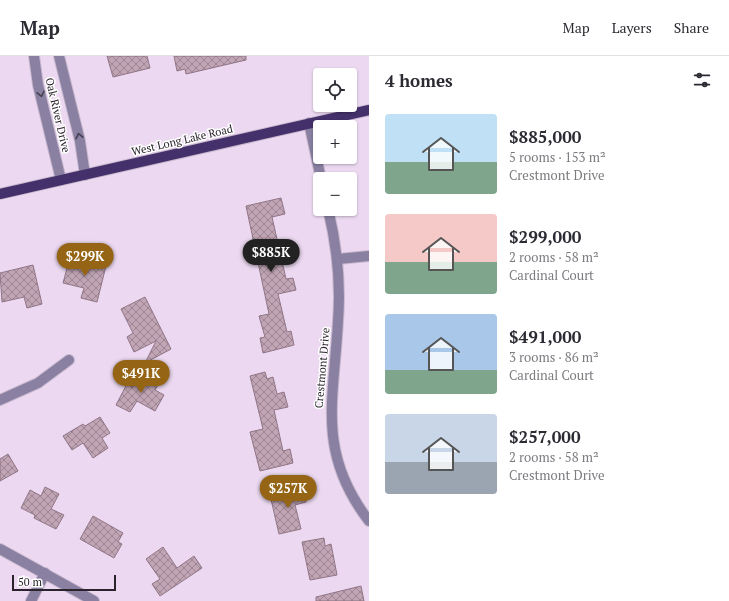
<!DOCTYPE html>
<html lang="en">
<head>
<meta charset="utf-8">
<style>
  body { margin:0; font-family:"PT Serif",serif; background:#f2f2f3; color:#2b2b33; height:100vh; display:flex; flex-direction:column; font-size:15px; white-space:nowrap }
  * { box-sizing:border-box; margin:0 }
  p { font-size:13px; color:#7c7c81 }
  .icon { flex:none; width:22px; height:22px; fill:none; stroke:currentColor; stroke-width:2; stroke-linecap:round; stroke-linejoin:round }
  .map { position:relative; flex:1; overflow:hidden }
  .drawer { display:flex; flex-direction:column; background:#fff; width:360px }
  .drawer>* { flex:none }
  .tools { position:absolute; left:313px; top:12px; display:grid; gap:8px }
  .tools a { display:grid; place-items:center; width:44px; height:44px; border-radius:4px; background:#fff; box-shadow:0 1px 3px #0004; font-size:20px }
  .scale { position:absolute; left:12px; bottom:10px; width:104px; box-sizing:border-box; padding-left:4px; border:2px solid #2a232c; border-top:0; font-size:11px; line-height:14px; white-space:nowrap; color:#2a232c; -webkit-text-stroke:3px #fff; paint-order:stroke }
  .price { position:absolute; translate:-50% -34px; padding:0 9px; border-radius:14px; background:#956515; color:#fff; font-size:13px; line-height:26px; filter:drop-shadow(0 1px 2px #0008) }
  .price::after { content:''; position:absolute; left:50%; top:24px; width:12px; height:9px; margin-left:-6px; background:inherit; clip-path:polygon(0 0,100% 0,50% 100%) }
  .price.current { background:#222; color:#fff }
  ul { padding:0; list-style:none }
  li { display:flex; align-items:center; gap:12px; height:100px; padding:0 16px }
  li span { display:grid; place-items:center; flex:none; width:112px; height:80px; border-radius:4px; color:#555 }
  li>.icon { margin-inline-start:auto }
  span .icon { width:48px; height:48px; fill:#fffc; stroke-width:1 }
  li b { font-size:17px }
  h2 { display:flex; justify-content:space-between; align-items:center; height:48px; padding:0 16px; font-size:17px }
  header { display:flex; align-items:center; gap:24px; box-sizing:border-box; height:56px; padding:0 20px; background:#fff; border-bottom:1px solid #e1e1e2 }
  header strong { font-size:19px }
  nav { display:flex; gap:22px; margin-inline-start:auto; font-size:14px }
  main { display:flex; flex:1; min-height:0 }
  .map>svg:first-child { display:block }
  .building { fill:url(#building-cross-hatch); stroke:#8f7585 }
  .lines { fill:none; stroke-linecap:round; stroke-linejoin:round }
  .minor-casing { stroke:#c9b8ce; stroke-width:12 }
  .major-casing { stroke:#c9b8ce; stroke-width:12 }
  .minor { stroke:#8980a2; stroke-width:10 }
  .major { stroke:#44316b; stroke-width:10 }
  .oneway { stroke:#463f4f }
  .labels { text-anchor:middle; stroke-width:3; stroke-linejoin:round; paint-order:stroke }
  .street-label { font-size:11px; fill:#2a232c; stroke:#fff }
</style>
</head>
<body>
<header>
<strong>Map</strong>
<nav><a>Map</a><a>Layers</a><a>Share</a></nav>
</header>
<main>
<div class="map">
<svg width="369" height="545" viewBox="0 0 369 545">
  <defs>
    <pattern id="building-cross-hatch" width="8" height="8" patternUnits="userSpaceOnUse"><rect width="8" height="8" fill="#c1a5b5"/><path d="M0 0l8 8M0 8l8-8" fill="none" stroke="#9d8693"/></pattern>
  </defs>
  <rect width="100%" height="100%" fill="#ecd9f1"/>
  <g class="building">
    <polygon points="107,0 147,0 150,12 113,21"/>
    <polygon points="174,0 246,0 246,4 186,18 185,13 177,15"/>
    <polygon points="281,142 285,158 272,161 286,223 293,222 296,234 278,238 287,276 291,275 294,289 263,297 260,282 265,281 259,260 269,258 246,150"/>
    <polygon points="70,201 106,210 97,246 81,242 84,232 63,227"/>
    <polygon points="33,209 42,248 27,252 24,241 2,246 0,217"/>
    <polygon points="145,241 171,293 145,307 156,285 134,296 127,281 133,277 121,253"/>
    <polygon points="140,316 160,326 155,334 164,339 155,355 137,345 130,356 116,349 127,328 132,331"/>
    <polygon points="265,316 267,323 273,321 277,338 284,336 288,351 274,354 283,395 290,393 293,407 260,415 250,376 263,373 250,320"/>
    <polygon points="100,361 110,377 102,382 108,392 93,402 83,387 72,394 63,380 83,368 85,370"/>
    <polygon points="8,398 18,415 0,425 0,403"/>
    <polygon points="45,431 59,438 51,453 64,459 56,473 34,462 35,459 21,452 30,434 41,440"/>
    <polygon points="303,431 306,446 295,449 301,473 279,478 270,439"/>
    <polygon points="93,460 123,477 118,486 122,488 114,502 80,483"/>
    <polygon points="324,482 325,490 331,488 337,519 310,524 302,486"/>
    <polygon points="163,491 177,512 194,500 202,512 160,540 152,528 160,523 146,503"/>
    <polygon points="361,530 364,545 316,545 316,541"/>
  </g>
  <g class="lines">
    <g class="minor-casing">
      <g id="minor">
        <polyline points="34,0 38,29 61,124"/>
        <polyline points="59,0 80,85 85,119"/>
        <polyline points="309,67 321,123"/>
        <path d="M328 153C337 190 341 226 338 265 334 344 316 396 369 465"/>
        <polyline points="338,203 369,200"/>
        <polyline points="0,344 38,327 69,304"/>
        <polyline points="0,493 94,545"/>
        <polyline points="31,545 45,517"/>
      </g>
    </g>
    <g class="major-casing">
      <polyline id="major" points="0,138 369,54"/>
    </g>
    <use href="#minor" class="minor"/>
    <use href="#major" class="major"/>
  </g>
  <defs><path id="oneway-chevron" d="M-2-3.5L2.5 0L-2 3.5" fill="none" stroke-width="1.6" stroke-linecap="round" stroke-linejoin="round"/></defs>
  <g class="oneway">
    <use href="#oneway-chevron" transform="translate(41 38) rotate(77)"/>
    <use href="#oneway-chevron" transform="translate(79 80) rotate(-103)"/>
  </g>
  <g class="labels">
    <g class="street-label">
      <text transform="translate(58 59) rotate(77)" y="4">Oak River Drive</text>
      <text transform="translate(182 84) rotate(-13)" y="4">West Long Lake Road</text>
      <text transform="translate(322 312) rotate(-85)" y="4">Crestmont Drive</text>
    </g>
  </g>
</svg>
<div class="tools">
<a><svg class="icon" aria-label="locate" viewBox="0 0 24 24"><circle cx="12" cy="12" r="6"/><path d="M12 2v4M12 18v4M2 12h4M18 12h4"/></svg></a>
<a>+</a>
<a>−</a>
</div>
<div class="scale">50 m</div>
<b class="price current" style="left:271px;top:217px">$885K</b>
<b class="price" style="left:85px;top:221px">$299K</b>
<b class="price" style="left:141px;top:338px">$491K</b>
<b class="price" style="left:288px;top:453px">$257K</b>
</div>
<section class="drawer">
<h2>4 homes<svg class="icon" aria-label="filters" viewBox="0 0 24 24"><path d="M4 7h16M4 17h16"/><circle cx="9" cy="7" r="2"/><circle cx="15" cy="17" r="2"/></svg></h2>
<ul>
<li><span style="background:linear-gradient(#bfe0f5 60%,#7fa58c 0)"><svg class="icon" aria-label="home" viewBox="0 0 24 24"><path d="M3 11l9-7 9 7M6 9v11h12V9"/></svg></span><div><b>$885,000</b><p>5 rooms · 153 m²</p><p>Crestmont Drive</p></div></li>
<li><span style="background:linear-gradient(#f6c9c9 60%,#7fa58c 0)"><svg class="icon" aria-label="home" viewBox="0 0 24 24"><path d="M3 11l9-7 9 7M6 9v11h12V9"/></svg></span><div><b>$299,000</b><p>2 rooms · 58 m²</p><p>Cardinal Court</p></div></li>
<li><span style="background:linear-gradient(#a9c7e8 70%,#7fa58c 0)"><svg class="icon" aria-label="home" viewBox="0 0 24 24"><path d="M3 11l9-7 9 7M6 9v11h12V9"/></svg></span><div><b>$491,000</b><p>3 rooms · 86 m²</p><p>Cardinal Court</p></div></li>
<li><span style="background:linear-gradient(#c9d6e8 60%,#9aa5b1 0)"><svg class="icon" aria-label="home" viewBox="0 0 24 24"><path d="M3 11l9-7 9 7M6 9v11h12V9"/></svg></span><div><b>$257,000</b><p>2 rooms · 58 m²</p><p>Crestmont Drive</p></div></li>
</ul>
</section>
</main>
</body>
</html>
